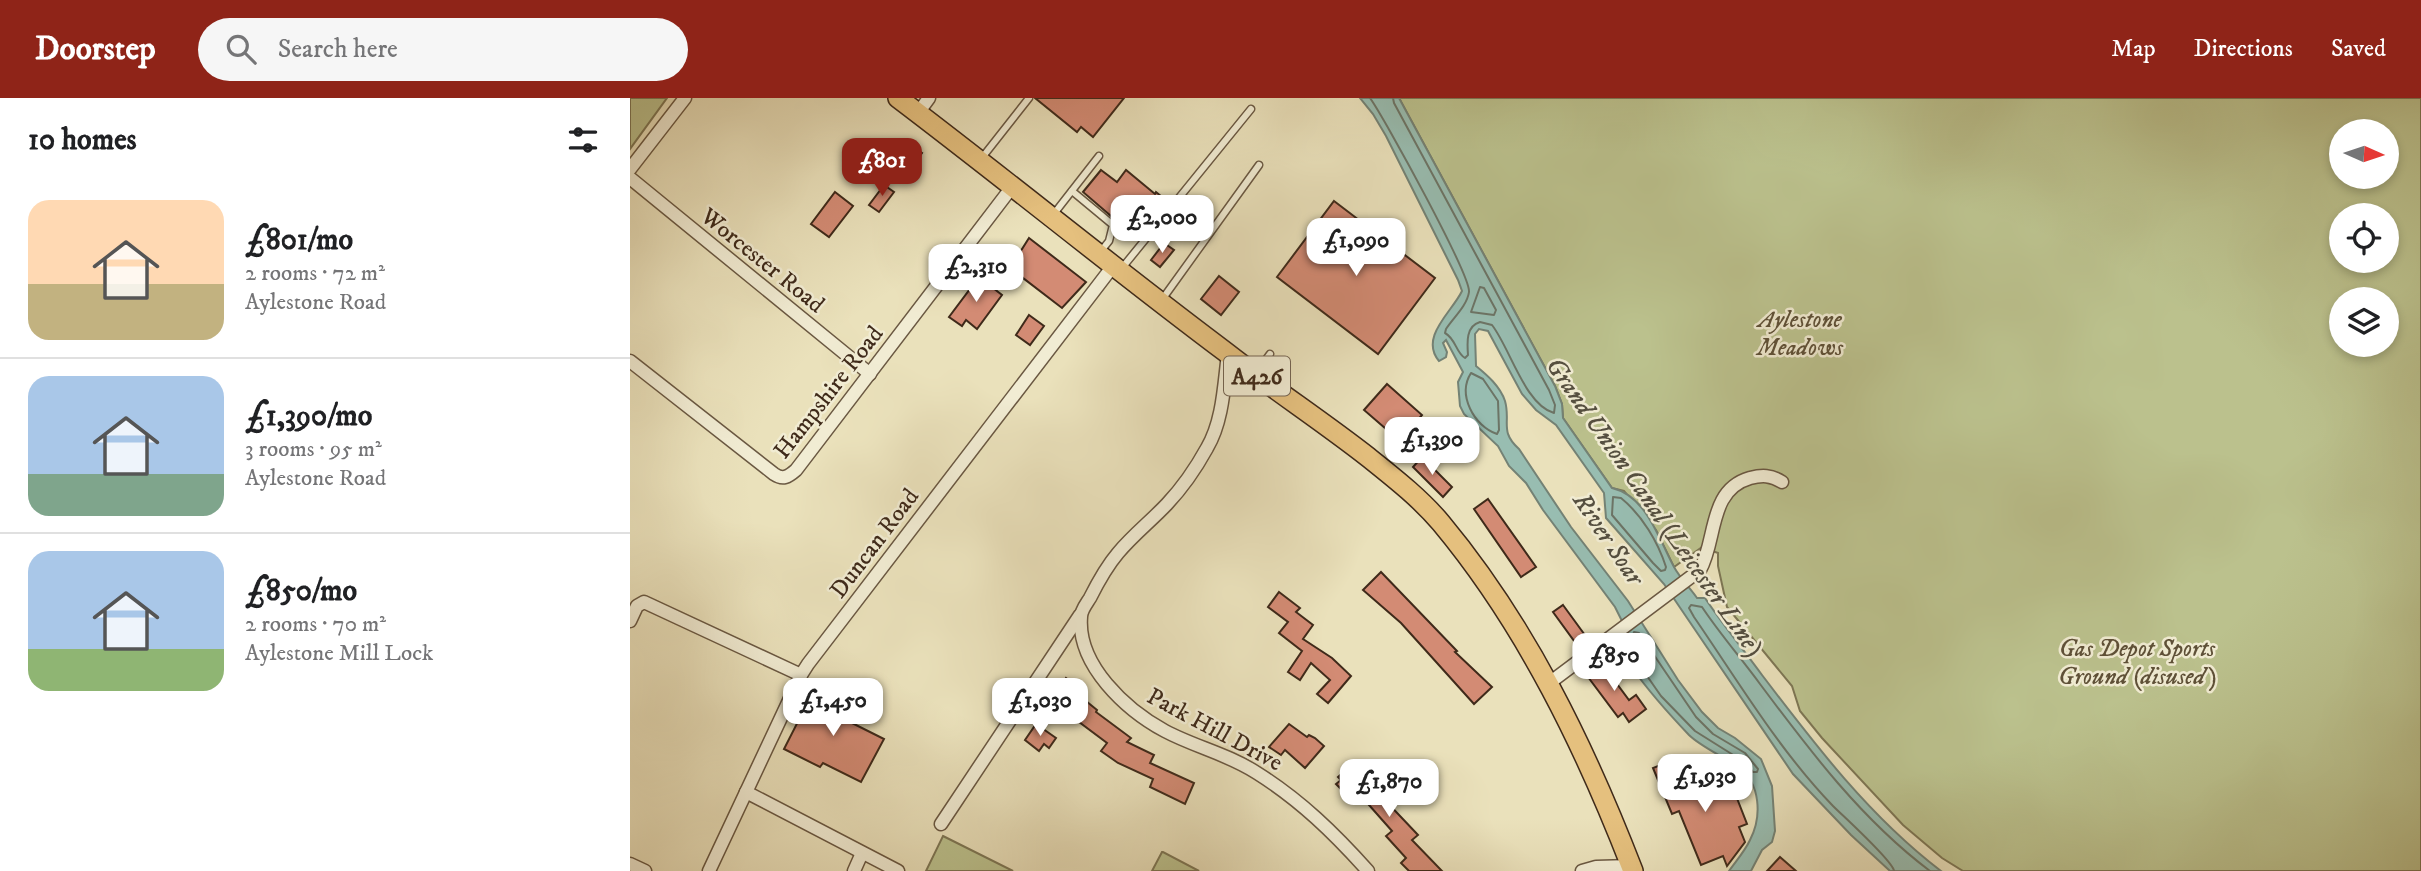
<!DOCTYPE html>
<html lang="en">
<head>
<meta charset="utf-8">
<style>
  body { margin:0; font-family:"IM FELL DW Pica",serif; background:#f6f6f6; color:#202124; height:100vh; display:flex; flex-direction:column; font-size:26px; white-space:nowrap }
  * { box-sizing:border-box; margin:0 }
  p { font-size:23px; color:#757577 }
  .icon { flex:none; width:38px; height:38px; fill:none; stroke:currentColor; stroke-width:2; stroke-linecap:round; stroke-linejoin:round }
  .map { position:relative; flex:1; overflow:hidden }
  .side { display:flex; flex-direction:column; background:#fff; width:630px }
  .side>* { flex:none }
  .needle { width:46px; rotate:93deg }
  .controls { position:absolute; left:1699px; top:21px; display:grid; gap:14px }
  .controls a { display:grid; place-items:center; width:70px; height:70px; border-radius:50%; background:#fff; box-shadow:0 4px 10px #0003; font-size:35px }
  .price { position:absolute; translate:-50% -60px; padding:0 16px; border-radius:14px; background:#fff; color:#222; font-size:23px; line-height:46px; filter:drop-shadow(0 2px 4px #0008) }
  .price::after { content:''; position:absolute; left:50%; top:42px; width:21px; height:16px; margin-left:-10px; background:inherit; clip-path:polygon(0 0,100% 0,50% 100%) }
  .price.on { background:#8f2418; color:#fff }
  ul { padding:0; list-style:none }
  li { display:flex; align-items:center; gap:21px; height:175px; padding:0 28px }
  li+li { border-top:2px solid #e0e0e0 }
  li span { display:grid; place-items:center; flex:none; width:196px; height:140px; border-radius:21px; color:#555 }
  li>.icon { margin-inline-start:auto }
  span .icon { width:84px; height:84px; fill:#fffc; stroke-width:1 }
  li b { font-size:30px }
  h2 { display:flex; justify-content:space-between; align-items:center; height:84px; padding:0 28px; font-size:30px }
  header { display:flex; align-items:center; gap:42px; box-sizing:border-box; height:98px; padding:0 35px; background:#8f2418; color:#fff }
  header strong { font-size:33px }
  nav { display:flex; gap:38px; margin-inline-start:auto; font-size:24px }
  .search { width:490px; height:63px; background:#f6f6f6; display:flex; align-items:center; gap:18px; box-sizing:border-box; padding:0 24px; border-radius:38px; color:#757577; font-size:26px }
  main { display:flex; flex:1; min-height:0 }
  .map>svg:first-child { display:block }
  .green { fill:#bbc18d; stroke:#7d7654; stroke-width:2; fill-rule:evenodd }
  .water { fill:#98bdb1; stroke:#748275; stroke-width:2 }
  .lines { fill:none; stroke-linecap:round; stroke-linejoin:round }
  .shore { stroke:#6c7466; stroke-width:2 }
  .building { fill:#d38b74; stroke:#3f2a1a; stroke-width:2 }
  .lane-casing { stroke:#6a5842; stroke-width:9 }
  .street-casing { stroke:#6a5842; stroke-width:15 }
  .primary-casing { stroke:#3f2a1a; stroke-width:22 }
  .lane { stroke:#f1ecd3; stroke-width:6 }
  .street { stroke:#f1ecd3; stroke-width:12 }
  .primary { stroke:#e5c07e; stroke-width:19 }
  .labels { text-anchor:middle; stroke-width:5; stroke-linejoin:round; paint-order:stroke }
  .shield { fill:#f1ecd3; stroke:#746452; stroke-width:2 }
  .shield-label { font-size:23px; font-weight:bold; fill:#3f2a1a }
  .street-label { font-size:24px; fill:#3f2a1a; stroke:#f1ecd3 }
  .park-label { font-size:24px; font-style:italic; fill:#5e5037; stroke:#f1ecd3 }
  .water-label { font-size:26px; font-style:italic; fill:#554f40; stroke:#f1ecd3 }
</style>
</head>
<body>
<header>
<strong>Doorstep</strong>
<div class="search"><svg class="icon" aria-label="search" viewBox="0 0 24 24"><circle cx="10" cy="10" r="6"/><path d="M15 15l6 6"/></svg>Search here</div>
<nav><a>Map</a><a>Directions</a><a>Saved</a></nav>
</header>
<main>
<section class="side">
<h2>10 homes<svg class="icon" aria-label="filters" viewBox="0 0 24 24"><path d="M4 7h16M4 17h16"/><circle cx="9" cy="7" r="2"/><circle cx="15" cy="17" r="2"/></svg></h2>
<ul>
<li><span style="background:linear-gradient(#ffd9b3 60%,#c2b280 0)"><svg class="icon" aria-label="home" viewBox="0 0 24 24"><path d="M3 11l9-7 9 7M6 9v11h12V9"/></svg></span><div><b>£801/mo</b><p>2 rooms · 72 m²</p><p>Aylestone Road</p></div></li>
<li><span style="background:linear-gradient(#a9c7e8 70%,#7fa58c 0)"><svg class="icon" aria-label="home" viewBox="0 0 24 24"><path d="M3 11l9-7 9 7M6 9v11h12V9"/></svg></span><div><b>£1,390/mo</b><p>3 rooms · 95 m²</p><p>Aylestone Road</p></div></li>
<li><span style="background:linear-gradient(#a9c7e8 70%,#8fb573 0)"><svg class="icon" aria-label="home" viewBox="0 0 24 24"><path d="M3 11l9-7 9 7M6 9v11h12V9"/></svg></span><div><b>£850/mo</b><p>2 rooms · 70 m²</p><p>Aylestone Mill Lock</p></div></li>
</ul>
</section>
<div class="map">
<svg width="1791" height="773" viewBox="0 0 1791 773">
  <rect width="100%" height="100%" fill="#eae1bb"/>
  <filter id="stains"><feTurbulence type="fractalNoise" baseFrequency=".00286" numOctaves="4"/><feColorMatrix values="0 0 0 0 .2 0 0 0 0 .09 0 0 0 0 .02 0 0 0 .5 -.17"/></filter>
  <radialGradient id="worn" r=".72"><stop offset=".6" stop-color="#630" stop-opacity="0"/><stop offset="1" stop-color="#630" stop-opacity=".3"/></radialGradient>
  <g class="green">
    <polygon points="0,0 37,0 0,51"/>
    <path d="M769 0H1791V773H1333L1312 760 1273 727 1192 640 1170 613 1162 588 1097 509 1088 468V455L1072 449 1044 469 1026 432 994 393 982 390 933 320 932 306 925 288ZM1712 33H1757V79H1712ZM1712 117H1757V163H1712ZM1712 201H1757V247H1712Z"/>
    <polygon points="313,738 383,773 296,773"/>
    <polygon points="532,754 533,754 569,773 522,773"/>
  </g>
  <path class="water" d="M730 0H769L925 288 932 306 933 320 982 390C1017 398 1029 442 1044 469 1050 480 1060 490 1067 500H1075C1093 527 1113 551 1132 577 1186 648 1240 719 1311 773H1260L1221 737 1163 676 1034 486 976 420 974 395 926 327 906 312 892 296 858 233 849 231 845 236 846 268C857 277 870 288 875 303 881 324 869 333 889 351L941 429 998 503 1048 582 1072 614 1088 630 1105 640 1131 661 1142 688 1145 733 1142 744 1132 752 1121 773H1099C1106 763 1115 753 1120 742 1132 719 1131 685 1108 669 1094 659 1070 648 1059 637 1039 616 1020 595 1003 571 998 564 996 555 991 547L997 533 985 509 913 412 896 385 879 368 868 348 834 316 830 308 828 284 833 274 816 242 813 245 817 254 816 259 809 263C789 239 822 214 832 193L828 182 756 38 743 16Z"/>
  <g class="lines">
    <g class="shore">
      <path d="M740 0C755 21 841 178 839 194 837 208 823 220 816 231L815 235C826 241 826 255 835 260L838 257C837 244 836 228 850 224L862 227C880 250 895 307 924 315L925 307 919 292 764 5 763 0"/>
      <polygon points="850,189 854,190 866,212 864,217 841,214"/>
      <path d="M841 275 853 281 868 303 869 332 867 336C844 328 827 297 841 275Z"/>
      <path d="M983 399 991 400C1012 417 1028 444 1036 469L1035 472 1031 473 1023 465 982 417Z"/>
      <polygon points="1004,534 1009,535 1066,619 1083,636 1115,655 1128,671 1127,674 1123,674 1116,665 1065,633 1031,598 1008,565 1000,547"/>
      <path d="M1264 773C1263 763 1214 719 1203 708 1149 652 1108 583 1064 519L1059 510 1061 507 1072 509C1090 536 1111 560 1130 586 1180 653 1232 722 1300 773"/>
    </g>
  </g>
  <g class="building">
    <polygon points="405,0 494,0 463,39 451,29 447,34"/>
    <polygon points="280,46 292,55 276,77 264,68"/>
    <polygon points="471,72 487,84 496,72 525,96 526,94 538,104 522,124 493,103 481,118 453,94"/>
    <polygon points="254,87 264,94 249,114 239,107"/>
    <polygon points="205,94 223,108 199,139 181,126"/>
    <polygon points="704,103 805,180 748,256 647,179"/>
    <polygon points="399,140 456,184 432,210 380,170"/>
    <polygon points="534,145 544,152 530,169 521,162"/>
    <polygon points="589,178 609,194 591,217 571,201"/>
    <polygon points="349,179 372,197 347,231 336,222 332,228 319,219"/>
    <polygon points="399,217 414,228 400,247 386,237"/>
    <polygon points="757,286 792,317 770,343 734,312"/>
    <polygon points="792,359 822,389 813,399 783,369"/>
    <polygon points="858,401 906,469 891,479 844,411"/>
    <polygon points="751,474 827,553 825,554 862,589 844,606 771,525 733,492"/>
    <polygon points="649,494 670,510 666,514 683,527 673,541 702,560 721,578 698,605 687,596 700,582 681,565 670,582 658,574 672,553 649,535 658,524 638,509"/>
    <polygon points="933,507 960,544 950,551 923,514"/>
    <polygon points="970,563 999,602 1006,597 1016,611 999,624 993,615 988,619 955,575"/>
    <polygon points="436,580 448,589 445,594 467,612 466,614 501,640 497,644 524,657 520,665 564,685 555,706 520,689 523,681 488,665 471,653 477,645 421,603"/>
    <polygon points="184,592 220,610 214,621 254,641 231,684 193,665 190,669 154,651"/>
    <polygon points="406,626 426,640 419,650 414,646 409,653 395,642"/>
    <polygon points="659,626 677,639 679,637 685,640 694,648 675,670 655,652 651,657 639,649"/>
    <polygon points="1041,663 1049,683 1068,675 1076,695 1101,685 1117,726 1109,729 1115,744 1097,768 1093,758 1071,767 1049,713 1042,716 1023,670"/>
    <polygon points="719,669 721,672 723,670 736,684 744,676 759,692 752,699 788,737 782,742 812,773 779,773 771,765 776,760 756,738 762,733 724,690 717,697 706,686 711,682 708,679"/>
    <polygon points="1150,759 1166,773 1137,773"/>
  </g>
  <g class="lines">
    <g class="lane-casing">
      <g id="lane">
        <polyline points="351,61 399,0"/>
        <polyline points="442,93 483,127 479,143 471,153"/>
        <polyline points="423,117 469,58"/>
        <polyline points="492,170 621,11"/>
        <polyline points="531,203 629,67"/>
        <polyline points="626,275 640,256"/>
      </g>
    </g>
    <g class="street-casing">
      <g id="street">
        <polyline points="288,15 299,0"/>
        <polyline points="0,71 55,0"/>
        <polyline points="0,80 240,276"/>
        <path d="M598 256C594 287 593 323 577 350 566 370 553 389 537 406 521 423 503 437 488 455 477 468 468 484 460 500 457 505 451 512 451 519 447 567 496 612 535 633 565 649 598 656 627 675 670 702 704 735 738 773"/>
        <path d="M0 263 144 376C153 382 158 379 166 372L382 89"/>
        <polyline points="0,523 7,508 14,504 171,577"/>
        <path d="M918 586 1070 472C1087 442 1078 392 1120 380 1132 377 1141 377 1152 384"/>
        <polyline points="116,694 268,773"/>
        <polyline points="311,726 450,517"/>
        <polyline points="0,766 15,773"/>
        <polyline points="79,773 171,577 178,566 483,168"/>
        <polyline points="224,773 232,755"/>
        <polyline points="952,773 966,769 1001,768"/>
      </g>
    </g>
    <g class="primary-casing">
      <path id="primary" d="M268 0C379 84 486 172 597 255 643 291 692 323 738 359 763 379 790 400 811 425 896 527 955 649 1003 773"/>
    </g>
    <use href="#lane" class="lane"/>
    <use href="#street" class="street"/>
    <use href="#primary" class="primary"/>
  </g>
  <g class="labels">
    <rect class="shield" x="594" y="258.5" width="66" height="39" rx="5"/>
    <g class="shield-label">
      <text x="627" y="286">A426</text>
    </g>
    <g class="street-label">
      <text transform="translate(133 162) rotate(39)" y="8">Worcester Road</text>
      <text transform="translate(198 294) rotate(-52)" y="8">Hampshire Road</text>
      <text transform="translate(244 445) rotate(-53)" y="8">Duncan Road</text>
      <text transform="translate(585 631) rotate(28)" y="8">Park Hill Drive</text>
    </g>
    <g class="park-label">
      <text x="1170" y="229">Aylestone<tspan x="1170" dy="28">Meadows</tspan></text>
      <text x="1507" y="558">Gas Depot Sports<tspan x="1507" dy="28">Ground (disused)</tspan></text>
    </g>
    <g class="water-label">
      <text transform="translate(1025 408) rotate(55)" y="9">Grand Union Canal (Leicester Line)</text>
      <text transform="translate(979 440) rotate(56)" y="9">River Soar</text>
    </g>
  </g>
  <rect width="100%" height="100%" filter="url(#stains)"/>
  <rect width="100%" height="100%" fill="url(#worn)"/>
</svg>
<div class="controls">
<a><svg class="needle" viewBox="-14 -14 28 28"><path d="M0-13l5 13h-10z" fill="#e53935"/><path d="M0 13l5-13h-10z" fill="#757577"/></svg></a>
<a><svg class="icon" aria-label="locate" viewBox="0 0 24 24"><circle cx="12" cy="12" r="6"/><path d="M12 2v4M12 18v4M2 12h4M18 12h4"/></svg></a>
<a><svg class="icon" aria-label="layers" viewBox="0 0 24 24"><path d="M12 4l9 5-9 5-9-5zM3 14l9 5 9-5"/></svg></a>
</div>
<b class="price on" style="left:252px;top:100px">£801</b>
<b class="price" style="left:532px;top:157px">£2,000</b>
<b class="price" style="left:726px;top:180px">£1,090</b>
<b class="price" style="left:346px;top:206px">£2,310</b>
<b class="price" style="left:802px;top:379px">£1,390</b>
<b class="price" style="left:984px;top:595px">£850</b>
<b class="price" style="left:203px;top:640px">£1,450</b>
<b class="price" style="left:410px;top:640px">£1,030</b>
<b class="price" style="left:1075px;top:716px">£1,930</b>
<b class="price" style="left:759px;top:721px">£1,870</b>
</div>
</main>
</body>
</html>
